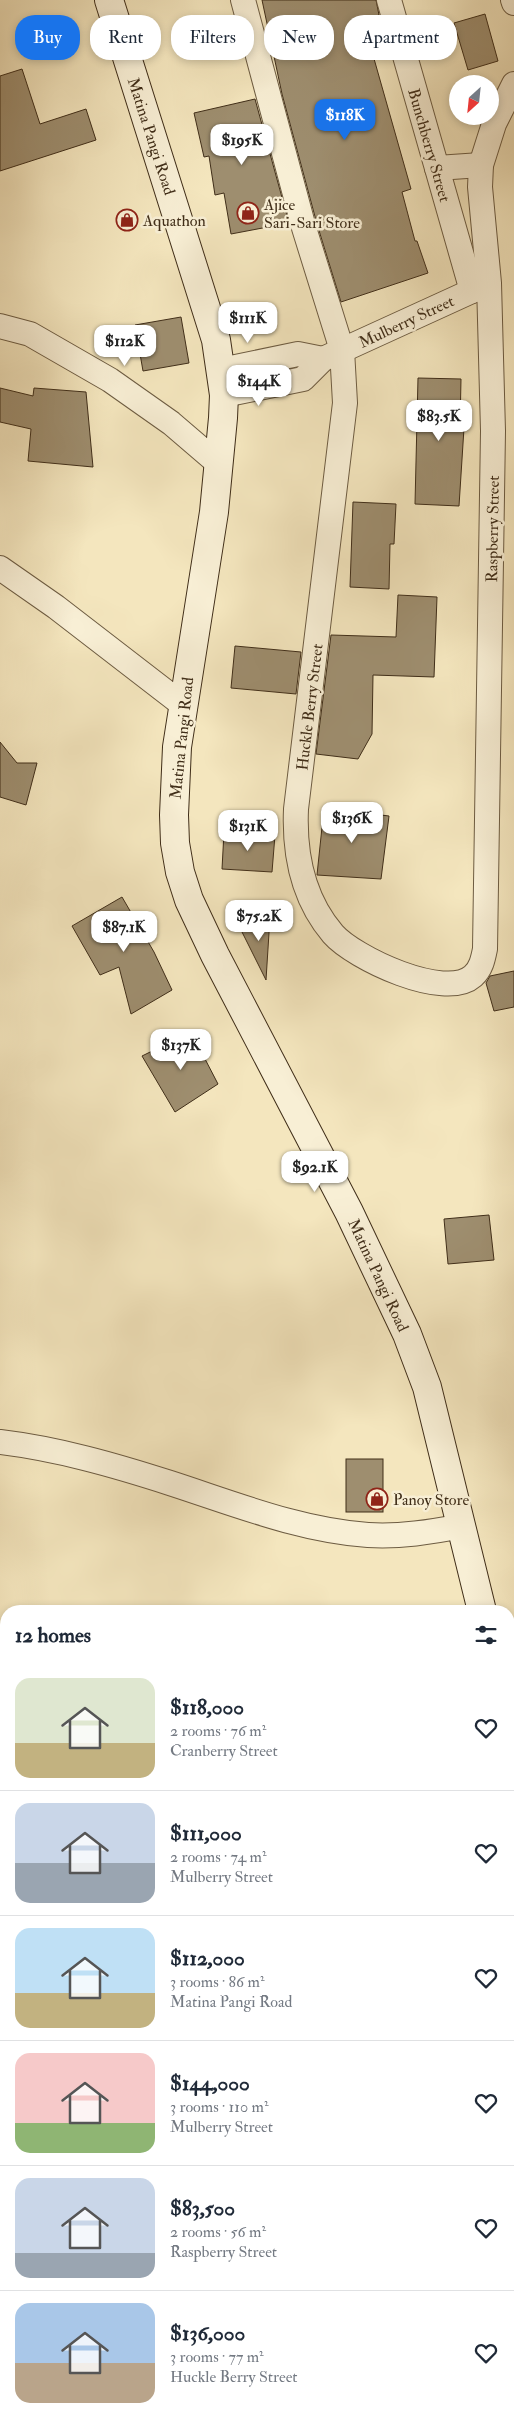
<!DOCTYPE html>
<html lang="en">
<head>
<meta charset="utf-8">
<style>
  body { margin:0; font-family:"IM FELL Double Pica",serif; background:#f6f6f7; color:#1f2937; height:100vh; display:flex; flex-direction:column; font-size:19px; white-space:nowrap }
  * { box-sizing:border-box; margin:0 }
  p { font-size:16px; color:#747a83 }
  .icon { flex:none; width:28px; height:28px; fill:none; stroke:currentColor; stroke-width:2; stroke-linecap:round; stroke-linejoin:round }
  .map { position:relative; flex:1; overflow:hidden }
  .panel { position:absolute; left:0px; top:1605px; width:515px; height:820px; display:flex; flex-direction:column; background:#fff; border-radius:20px 20px 0 0; box-shadow:0 2px 8px #0003 }
  .panel>* { flex:none }
  .top-card { position:absolute; left:15px; top:15px; width:485px; height:45px; display:flex; gap:10px }
  .needle { width:32px; rotate:207deg }
  .buttons { position:absolute; left:449px; top:75px; display:grid; gap:10px }
  .buttons a { display:grid; place-items:center; width:50px; height:50px; border-radius:50%; background:#fff; box-shadow:0 2px 8px #0003; font-size:25px }
  .price { position:absolute; translate:-50% -42px; padding:0 11px; border-radius:10px; background:#fff; color:#222; font-size:16px; line-height:32px; filter:drop-shadow(0 1px 2px #0008) }
  .price::after { content:''; position:absolute; left:50%; top:30px; width:15px; height:11px; margin-left:-8px; background:inherit; clip-path:polygon(0 0,100% 0,50% 100%) }
  .price.current { background:#1a73e8; color:#fff }
  ul { padding:0; list-style:none }
  li { display:flex; align-items:center; gap:15px; height:125px; padding:0 15px }
  li+li { border-top:1px solid #e0e1e3 }
  li span { display:grid; place-items:center; flex:none; width:140px; height:100px; border-radius:15px; color:#555 }
  li>.icon { margin-inline-start:auto }
  span .icon { width:60px; height:60px; fill:#fffc; stroke-width:1 }
  li b { font-size:21px }
  h2 { display:flex; justify-content:space-between; align-items:center; height:60px; padding:0 15px; font-size:21px }
  .pill { padding:0 18px; border-radius:20px; background:#fff; box-shadow:0 2px 8px #0003; font-size:18px; line-height:45px }
  .pill.current { background:#1a73e8; color:#fff }
  .map>svg:first-child { display:block }
  .building { fill:#9e8e6f; stroke:#402e19 }
  .lines { fill:none; stroke-linecap:round; stroke-linejoin:round }
  .street-casing { stroke:#6d5c42; stroke-width:26 }
  .secondary-casing { stroke:#402e19; stroke-width:30 }
  .street { stroke:#f8efd5; stroke-width:24 }
  .secondary { stroke:#f8efd5; stroke-width:28 }
  .labels { text-anchor:middle; stroke-width:5; stroke-linejoin:round; paint-order:stroke }
  .street-label { font-size:16px; fill:#402e19; stroke:#f8efd5 }
  .poi-label { font-size:16px; fill:#402e19; stroke:#f8efd5; text-anchor:start }
</style>
</head>
<body>
<div class="map">
<svg width="514" height="2425" viewBox="0 0 514 2425">
  <rect width="100%" height="100%" fill="#f4e6be"/>
  <filter id="stains"><feTurbulence type="fractalNoise" baseFrequency=".004" numOctaves="4"/><feColorMatrix values="0 0 0 0 .2 0 0 0 0 .09 0 0 0 0 .02 0 0 0 .5 -.17"/></filter>
  <radialGradient id="worn" r=".72"><stop offset=".6" stop-color="#630" stop-opacity="0"/><stop offset="1" stop-color="#630" stop-opacity=".3"/></radialGradient>
  <g class="building">
    <polygon points="262,0 376,0 379,15 363,20 411,189 402,192 415,241 417,241 428,273 341,302 317,224 282,94"/>
    <polygon points="485,14 498,61 468,70 454,23"/>
    <polygon points="22,69 40,124 86,109 96,140 0,171 0,76"/>
    <polygon points="255,99 289,223 231,234 224,193 215,195 209,156 204,157 194,113"/>
    <polygon points="181,317 189,363 143,371 135,325"/>
    <polygon points="418,378 461,379 460,427 464,428 459,506 415,504"/>
    <polygon points="0,388 33,396 34,388 86,392 93,467 28,461 31,429 0,422"/>
    <polygon points="353,502 396,504 394,544 390,544 389,589 350,587"/>
    <polygon points="398,595 437,597 434,677 373,675 372,734 358,759 316,754 331,635 396,637"/>
    <polygon points="235,646 301,652 296,694 231,688"/>
    <polygon points="0,742 17,763 37,763 26,805 0,797"/>
    <polygon points="324,808 389,816 381,879 317,875"/>
    <polygon points="224,832 275,835 272,872 222,869"/>
    <polygon points="122,897 154,952 172,990 131,1014 119,967 100,975 72,926"/>
    <polygon points="270,917 266,980 241,930"/>
    <polygon points="514,971 514,1007 494,1011 486,983 490,976"/>
    <polygon points="191,1032 218,1084 175,1112 142,1056"/>
    <polygon points="489,1215 494,1260 448,1264 444,1219"/>
    <rect x="346" y="1459" width="37" height="53"/>
  </g>
  <g class="lines">
    <g class="street-casing">
      <g id="street">
        <path d="M243 0 304 228 342 350 345 403 296 809C294 854 303 899 333 934 354 958 445 1001 473 976 481 969 483 959 485 949L493 431 489 283 480 187 481 165 494 124 514 84"/>
        <polyline points="389,0 472,291"/>
        <polyline points="513,0 514,3"/>
        <polyline points="437,168 481,165"/>
        <polyline points="0,326 30,334 110,380 171,423 220,465"/>
        <polyline points="221,370 298,354 323,359"/>
        <polyline points="224,395 303,379 323,359 485,285"/>
        <polyline points="0,568 56,607 183,705"/>
        <path d="M0 1442C58 1449 114 1465 170 1483 235 1504 299 1530 368 1535 400 1537 431 1532 462 1526"/>
        <polyline points="509,1797 514,1795"/>
        <polyline points="0,1859 6,1859"/>
      </g>
    </g>
    <g class="secondary-casing">
      <g id="secondary">
        <polyline points="109,0 216,340 224,395 223,418 214,512 177,747 174,815 175,843 180,872 189,900 215,955 349,1212 407,1334 427,1387 482,1611"/>
        <polyline points="509,1726 514,1749"/>
      </g>
    </g>
    <use href="#street" class="street"/>
    <use href="#secondary" class="secondary"/>
  </g>
  <defs>
    <g id="shop-ring" transform="scale(1.125)"><circle r="9.5" fill="#f8efd5" stroke="#8f2418" stroke-width="1.5"/><path d="M-5-2.5h2.3a2.7 3.5 0 0 1 5.4 0H5L5.5 6h-11ZM-1.5-2.5h3a1.5 2.3 0 0 0-3 0Z" fill="#8f2418"/></g>
  </defs>
  <g fill-rule="evenodd">
    <use href="#shop-ring" x="248" y="213"/>
    <use href="#shop-ring" x="127" y="220"/>
    <use href="#shop-ring" x="377" y="1499"/>
  </g>
  <g class="labels">
    <g class="street-label">
      <text transform="translate(152 136) rotate(72)" y="6">Matina Pangi Road</text>
      <text transform="translate(430 145) rotate(74)" y="6">Bunchberry Street</text>
      <text transform="translate(406 321) rotate(-25)" y="6">Mulberry Street</text>
      <text transform="translate(492 529) rotate(-89)" y="6">Raspberry Street</text>
      <text transform="translate(309 707) rotate(-83)" y="6">Huckle Berry Street</text>
      <text transform="translate(181 738) rotate(-84)" y="6">Matina Pangi Road</text>
      <text transform="translate(379 1275) rotate(65)" y="6">Matina Pangi Road</text>
    </g>
    <g class="poi-label">
      <text x="264" y="210">Ajice<tspan x="264" dy="18">Sari-Sari Store</tspan></text>
      <text x="143" y="226">Aquathon</text>
      <text x="393" y="1505">Panoy Store</text>
    </g>
  </g>
  <rect width="100%" height="100%" filter="url(#stains)"/>
  <rect width="100%" height="100%" fill="url(#worn)"/>
</svg>
<div class="buttons">
<a><svg class="needle" viewBox="-14 -14 28 28"><path d="M0-13l5 13h-10z" fill="#e53935"/><path d="M0 13l5-13h-10z" fill="#747a83"/></svg></a>
</div>
<b class="price current" style="left:345px;top:141px">$118K</b>
<b class="price" style="left:242px;top:166px">$195K</b>
<b class="price" style="left:248px;top:344px">$111K</b>
<b class="price" style="left:125px;top:367px">$112K</b>
<b class="price" style="left:259px;top:407px">$144K</b>
<b class="price" style="left:439px;top:442px">$83.5K</b>
<b class="price" style="left:352px;top:844px">$136K</b>
<b class="price" style="left:248px;top:852px">$131K</b>
<b class="price" style="left:259px;top:942px">$75.2K</b>
<b class="price" style="left:124px;top:953px">$87.1K</b>
<b class="price" style="left:181px;top:1071px">$137K</b>
<b class="price" style="left:315px;top:1193px">$92.1K</b>
<div class="top-card">
<a class="pill current">Buy</a>
<a class="pill">Rent</a>
<a class="pill">Filters</a>
<a class="pill">New</a>
<a class="pill">Apartment</a>
</div>
<section class="panel">
<h2>12 homes<svg class="icon" aria-label="filters" viewBox="0 0 24 24"><path d="M4 7h16M4 17h16"/><circle cx="9" cy="7" r="2"/><circle cx="15" cy="17" r="2"/></svg></h2>
<ul>
<li><span style="background:linear-gradient(#dfe7d0 65%,#c2b280 0)"><svg class="icon" aria-label="home" viewBox="0 0 24 24"><path d="M3 11l9-7 9 7M6 9v11h12V9"/></svg></span><div><b>$118,000</b><p>2 rooms · 76 m²</p><p>Cranberry Street</p></div><svg class="icon" aria-label="heart" viewBox="0 0 24 24"><path d="M12 20l-8-8c-3-5 5-10 8-4 3-6 11-1 8 4z"/></svg></li>
<li><span style="background:linear-gradient(#c9d6e8 60%,#9aa5b1 0)"><svg class="icon" aria-label="home" viewBox="0 0 24 24"><path d="M3 11l9-7 9 7M6 9v11h12V9"/></svg></span><div><b>$111,000</b><p>2 rooms · 74 m²</p><p>Mulberry Street</p></div><svg class="icon" aria-label="heart" viewBox="0 0 24 24"><path d="M12 20l-8-8c-3-5 5-10 8-4 3-6 11-1 8 4z"/></svg></li>
<li><span style="background:linear-gradient(#bfe0f5 65%,#c2b280 0)"><svg class="icon" aria-label="home" viewBox="0 0 24 24"><path d="M3 11l9-7 9 7M6 9v11h12V9"/></svg></span><div><b>$112,000</b><p>3 rooms · 86 m²</p><p>Matina Pangi Road</p></div><svg class="icon" aria-label="heart" viewBox="0 0 24 24"><path d="M12 20l-8-8c-3-5 5-10 8-4 3-6 11-1 8 4z"/></svg></li>
<li><span style="background:linear-gradient(#f6c9c9 70%,#8fb573 0)"><svg class="icon" aria-label="home" viewBox="0 0 24 24"><path d="M3 11l9-7 9 7M6 9v11h12V9"/></svg></span><div><b>$144,000</b><p>3 rooms · 110 m²</p><p>Mulberry Street</p></div><svg class="icon" aria-label="heart" viewBox="0 0 24 24"><path d="M12 20l-8-8c-3-5 5-10 8-4 3-6 11-1 8 4z"/></svg></li>
<li><span style="background:linear-gradient(#c9d6e8 75%,#9aa5b1 0)"><svg class="icon" aria-label="home" viewBox="0 0 24 24"><path d="M3 11l9-7 9 7M6 9v11h12V9"/></svg></span><div><b>$83,500</b><p>2 rooms · 56 m²</p><p>Raspberry Street</p></div><svg class="icon" aria-label="heart" viewBox="0 0 24 24"><path d="M12 20l-8-8c-3-5 5-10 8-4 3-6 11-1 8 4z"/></svg></li>
<li><span style="background:linear-gradient(#a9c7e8 60%,#b9a48a 0)"><svg class="icon" aria-label="home" viewBox="0 0 24 24"><path d="M3 11l9-7 9 7M6 9v11h12V9"/></svg></span><div><b>$136,000</b><p>3 rooms · 77 m²</p><p>Huckle Berry Street</p></div><svg class="icon" aria-label="heart" viewBox="0 0 24 24"><path d="M12 20l-8-8c-3-5 5-10 8-4 3-6 11-1 8 4z"/></svg></li>
</ul>
</section>
</div>
</body>
</html>
